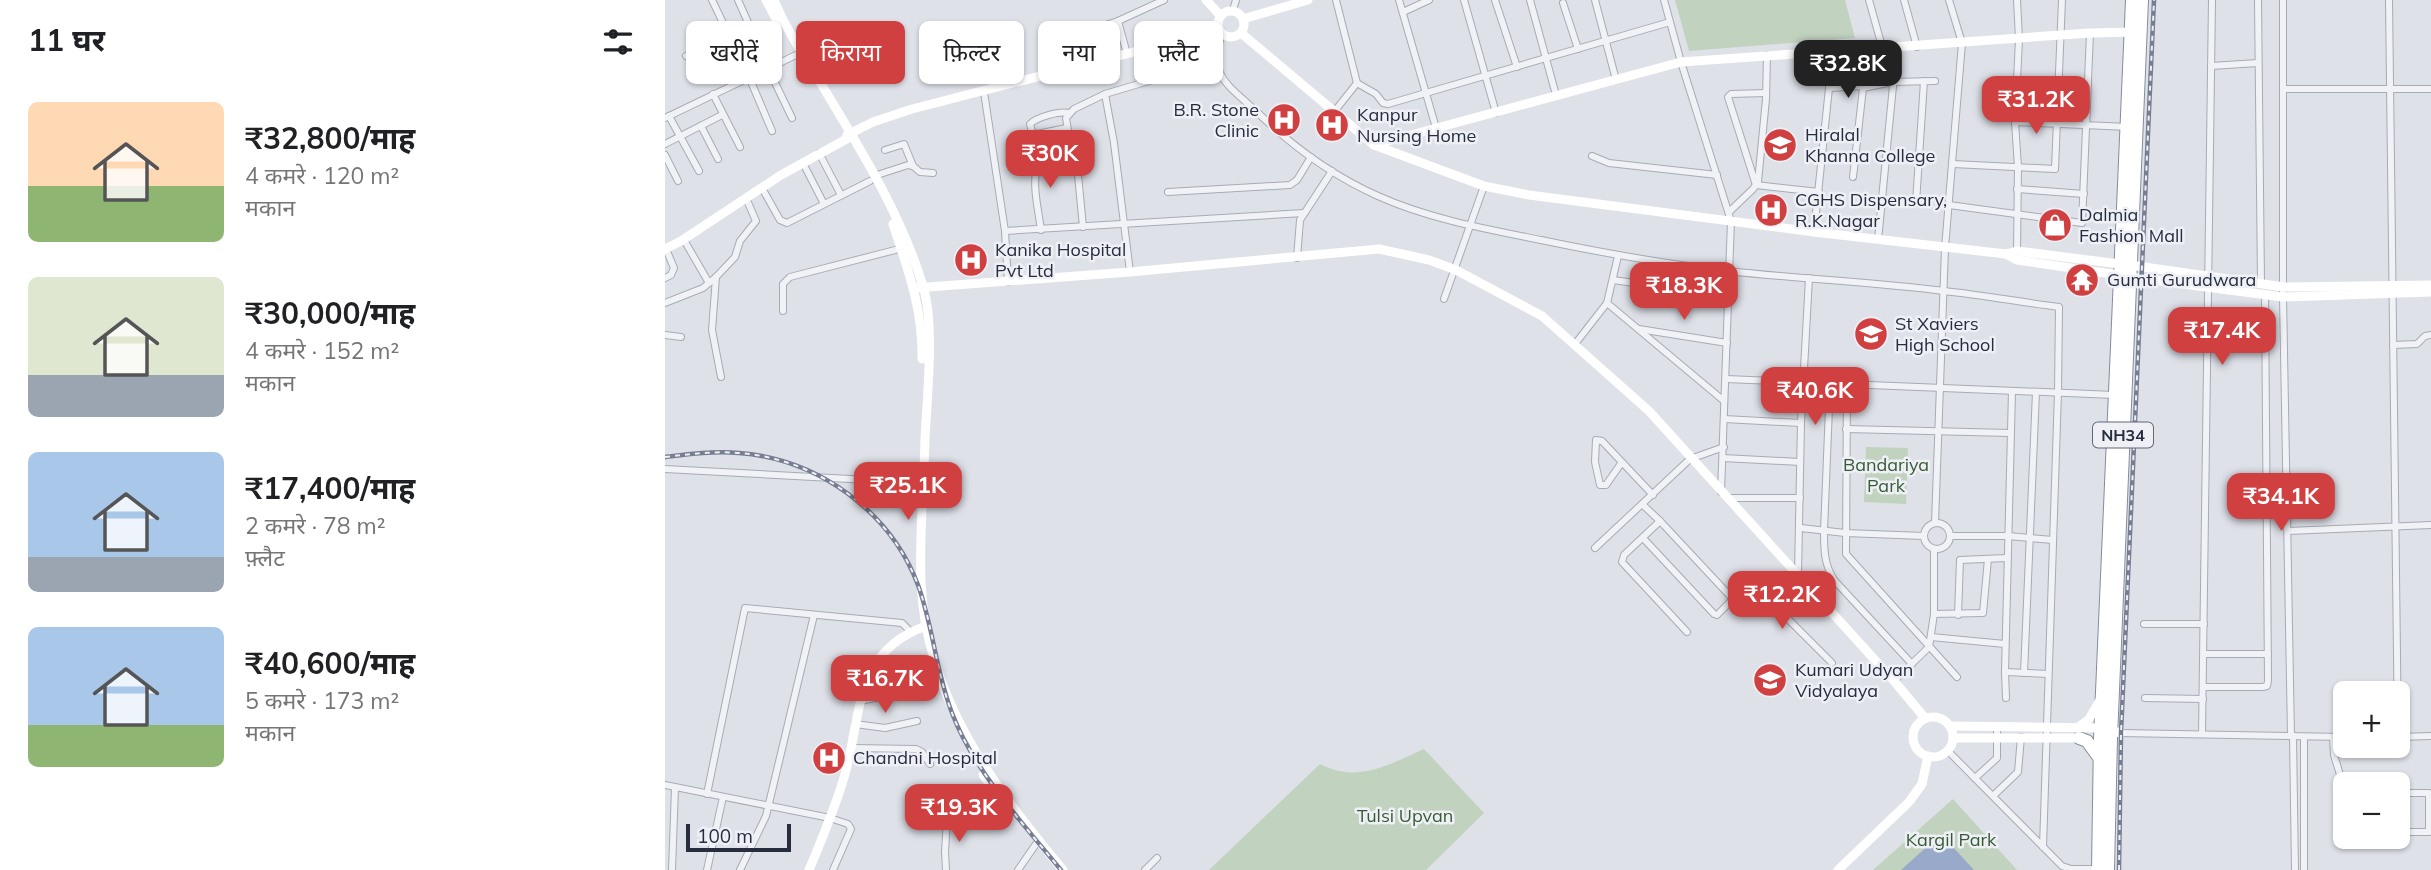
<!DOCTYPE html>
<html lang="hi">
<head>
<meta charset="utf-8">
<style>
  body { margin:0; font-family:Mulish,"Noto Sans Devanagari",sans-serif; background:#f6f6f6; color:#202124; height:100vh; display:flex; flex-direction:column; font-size:26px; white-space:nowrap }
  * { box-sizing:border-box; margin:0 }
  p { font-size:23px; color:#757577 }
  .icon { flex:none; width:38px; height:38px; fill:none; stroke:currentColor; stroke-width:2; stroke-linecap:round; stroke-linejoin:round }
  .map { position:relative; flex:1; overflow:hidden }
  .panel { display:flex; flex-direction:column; background:#fff; width:665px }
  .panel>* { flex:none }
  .guide { position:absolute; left:21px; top:21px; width:665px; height:63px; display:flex; gap:14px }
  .fabs { position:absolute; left:1668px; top:681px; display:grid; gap:14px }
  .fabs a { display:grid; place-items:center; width:77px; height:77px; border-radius:10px; background:#fff; box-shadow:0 2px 5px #0004; font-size:35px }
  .scale { position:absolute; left:21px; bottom:18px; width:105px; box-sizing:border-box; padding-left:7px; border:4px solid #272c3f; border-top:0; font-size:19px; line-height:24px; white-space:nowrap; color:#272c3f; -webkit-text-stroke:5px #eef0f6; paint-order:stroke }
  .price { position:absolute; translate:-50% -60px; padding:0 16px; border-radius:14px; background:#d14040; color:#fff; font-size:23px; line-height:46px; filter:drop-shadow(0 2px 4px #0008) }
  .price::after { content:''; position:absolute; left:50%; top:42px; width:21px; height:16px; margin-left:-10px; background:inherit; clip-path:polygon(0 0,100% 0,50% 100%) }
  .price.selected { background:#222; color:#fff }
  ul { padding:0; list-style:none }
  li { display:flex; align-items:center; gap:21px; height:175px; padding:0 28px }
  li span { display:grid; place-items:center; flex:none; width:196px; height:140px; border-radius:10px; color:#555 }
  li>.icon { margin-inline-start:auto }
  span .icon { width:84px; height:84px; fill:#fffc; stroke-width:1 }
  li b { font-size:30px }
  h2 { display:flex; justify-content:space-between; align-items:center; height:84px; padding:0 28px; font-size:30px }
  .chip { padding:0 24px; border-radius:10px; background:#fff; box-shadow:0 2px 5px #0004; font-size:24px; line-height:63px }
  .chip.selected { background:#d14040; color:#fff }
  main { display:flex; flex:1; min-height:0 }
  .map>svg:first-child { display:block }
  .green { fill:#c1d2bf }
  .water { fill:#98a9c9 }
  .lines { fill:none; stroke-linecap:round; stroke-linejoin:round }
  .street-casing { stroke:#a7abb5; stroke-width:8 }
  .highway-casing { stroke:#858c9f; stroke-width:14 }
  .street { stroke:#f1f2f6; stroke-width:6 }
  .secondary { stroke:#fff; stroke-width:9 }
  .highway { stroke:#fff; stroke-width:12 }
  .rail-casing { stroke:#777d92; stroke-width:4.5 }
  .rail { stroke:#eef0f6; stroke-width:2; stroke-dasharray:5; stroke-linecap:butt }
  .labels { text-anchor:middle; stroke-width:5; stroke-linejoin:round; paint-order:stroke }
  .shield { fill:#eef0f6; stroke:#636776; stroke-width:2 }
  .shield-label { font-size:16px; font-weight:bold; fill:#272c3f }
  .poi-label { font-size:18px; fill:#272c3f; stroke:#eef0f6; text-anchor:start }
  .park-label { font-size:18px; fill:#365b34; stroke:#eef0f6 }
</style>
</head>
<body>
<main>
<section class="panel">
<h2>11 घर<svg class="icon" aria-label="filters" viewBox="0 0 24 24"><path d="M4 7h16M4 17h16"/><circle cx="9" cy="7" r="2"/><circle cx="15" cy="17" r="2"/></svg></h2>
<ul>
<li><span style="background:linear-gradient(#ffd9b3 60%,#8fb573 0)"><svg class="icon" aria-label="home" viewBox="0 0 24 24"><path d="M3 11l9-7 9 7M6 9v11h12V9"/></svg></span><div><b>₹32,800/माह</b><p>4 कमरे · 120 m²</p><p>मकान</p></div></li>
<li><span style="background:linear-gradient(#dfe7d0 70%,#9aa5b1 0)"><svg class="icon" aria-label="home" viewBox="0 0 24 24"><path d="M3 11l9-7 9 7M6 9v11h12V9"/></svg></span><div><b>₹30,000/माह</b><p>4 कमरे · 152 m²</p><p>मकान</p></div></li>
<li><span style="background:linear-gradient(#a9c7e8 75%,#9aa5b1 0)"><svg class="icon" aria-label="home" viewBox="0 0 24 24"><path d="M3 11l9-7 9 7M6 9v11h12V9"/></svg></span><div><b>₹17,400/माह</b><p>2 कमरे · 78 m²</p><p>फ़्लैट</p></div></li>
<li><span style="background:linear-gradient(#a9c7e8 70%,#8fb573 0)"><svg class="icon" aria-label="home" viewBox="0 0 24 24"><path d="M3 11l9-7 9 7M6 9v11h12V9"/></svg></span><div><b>₹40,600/माह</b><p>5 कमरे · 173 m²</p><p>मकान</p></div></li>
</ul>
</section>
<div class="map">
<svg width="1766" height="870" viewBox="0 0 1766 870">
  <rect width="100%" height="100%" fill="#dee1e8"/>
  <g class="green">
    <polygon points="1010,0 1180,0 1190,38 1024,51"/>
    <polygon points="1201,447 1243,448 1241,504 1199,502"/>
    <path d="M759 749 819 813 761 870H544L655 764C692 784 725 764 759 749Z"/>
    <polygon points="1288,799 1352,870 1208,870"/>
  </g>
  <polygon class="water" points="1276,834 1309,870 1236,870"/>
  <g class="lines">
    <g class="street-casing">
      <g id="street">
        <polyline points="47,0 84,77 107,131"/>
        <polyline points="73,0 94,47"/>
        <polyline points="734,0 771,128"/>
        <polyline points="799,0 831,113"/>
        <polyline points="830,0 852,67"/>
        <polyline points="865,0 891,95"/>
        <polyline points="930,0 951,80"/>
        <polyline points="999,0 1016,62 1066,221 1056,492"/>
        <polyline points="1204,0 1228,86 1213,240"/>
        <polyline points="1239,0 1252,47"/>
        <polyline points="1352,0 1354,39 1350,122 1353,167 1352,253"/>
        <polyline points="1593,0 1596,283"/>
        <polyline points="1618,0 1618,297 1626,736"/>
        <polyline points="1724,0 1733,737"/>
        <polyline points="898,3 913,49"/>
        <polyline points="568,10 571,0"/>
        <polyline points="738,12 764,0"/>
        <polyline points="453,21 462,54"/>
        <path d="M557 34C541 76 565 86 592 112 627 146 668 176 713 196 764 219 821 229 876 240 938 253 1000 264 1063 271 1135 279 1207 282 1279 291 1317 295 1355 302 1394 307L1393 392 1378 847"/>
        <polyline points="21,56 64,35"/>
        <polyline points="1546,66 1593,63"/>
        <polyline points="103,68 127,118"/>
        <polyline points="389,74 385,43 453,21 499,0"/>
        <polyline points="692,83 711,94 718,103 723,104 1005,22"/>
        <polyline points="1164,88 1199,86"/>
        <polyline points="1618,89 1766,89"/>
        <polyline points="319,92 340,231 343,282"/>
        <polyline points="1101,93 1066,94 1063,97 1091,185 1154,192"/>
        <polyline points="48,94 75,147"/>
        <polyline points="669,112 692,83 671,0"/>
        <polyline points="4,116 34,171"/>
        <polyline points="0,118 131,55"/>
        <polyline points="1350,122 1464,127"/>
        <polyline points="36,126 53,159"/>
        <path d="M402 128 372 134 367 132 365 124C372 117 394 111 404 113"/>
        <polyline points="0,144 57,115"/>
        <polyline points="220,150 239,144 248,166"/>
        <polyline points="154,153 176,195"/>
        <polyline points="0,155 13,181"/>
        <polyline points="927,156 944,163 1052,175"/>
        <polyline points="138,163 159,204"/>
        <polyline points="1288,164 1390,169 1397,0"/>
        <polyline points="209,176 243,165 248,166 255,172 268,173"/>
        <polyline points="1188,177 1198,88 1227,82 1270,81"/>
        <polyline points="97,188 115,220 122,223 205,181"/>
        <polyline points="1352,189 1419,194"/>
        <polyline points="503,192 625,185 632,180 646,157"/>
        <polyline points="1251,203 1259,81"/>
        <polyline points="1284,205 1417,223 1425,33"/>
        <polyline points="1064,212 1088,189 1093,182 1101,99 1102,55"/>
        <polyline points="418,227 413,175 405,143 401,118 409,109 440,94"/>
        <path d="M376 230C372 199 354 135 411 167"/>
        <polyline points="340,231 639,213"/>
        <polyline points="1149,232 1164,88 1162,53"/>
        <polyline points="19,240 44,283"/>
        <polyline points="632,258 635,220 667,171"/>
        <polyline points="465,272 449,143 440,94 551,61"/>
        <polyline points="51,277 47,330 56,377"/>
        <polyline points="0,278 6,275 9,268 1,249"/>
        <polyline points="948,280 1062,296"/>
        <polyline points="779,299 819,186"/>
        <polyline points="0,303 38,288 51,277 70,257 75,241 91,221 81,198"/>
        <polyline points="942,303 1059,401"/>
        <polyline points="118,311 118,284 125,277 238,248"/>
        <polyline points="974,329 1062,343"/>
        <polyline points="0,335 16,337"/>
        <polyline points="910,344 942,303 953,256"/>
        <polyline points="1728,345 1752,344 1760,336 1766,335"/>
        <polyline points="1061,379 1449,395"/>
        <path d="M1165 383 1159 531C1159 549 1159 564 1169 580L1247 664"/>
        <polyline points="1182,385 1181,554 1292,677"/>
        <polyline points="1347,391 1340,672 1383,674"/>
        <polyline points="1059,419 1136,423"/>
        <polyline points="1181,429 1345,433"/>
        <polyline points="1058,458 1135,462"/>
        <polyline points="957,462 941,485 935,485 930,462 931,440 937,441 988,495"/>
        <polyline points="0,469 259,483"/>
        <polyline points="1602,495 1622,494"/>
        <polyline points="1063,498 1135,498"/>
        <polyline points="978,505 995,521"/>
        <circle cx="1272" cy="536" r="13"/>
        <polyline points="1270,523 1280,248 1297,43 1284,0"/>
        <polyline points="1136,528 1180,533 1259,536"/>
        <polyline points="1623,531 1766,525"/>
        <polyline points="1286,536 1342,536 1388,540"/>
        <polyline points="978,538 1049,614 1052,615 1066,601 1066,597 995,521 959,555 957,562 1022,632"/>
        <polyline points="930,548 1025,459 1059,447"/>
        <polyline points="1133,574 1136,423 1144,278"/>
        <polyline points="1066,601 1088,592 1098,594 1167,663"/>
        <polyline points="1269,614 1318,613 1323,559"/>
        <polyline points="1293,615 1295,560 1342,558"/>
        <polyline points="1479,624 1539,624"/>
        <polyline points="1266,637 1340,644"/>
        <polyline points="1539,654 1603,654"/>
        <polyline points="1340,672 1341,698"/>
        <polyline points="1359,673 1371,392"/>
        <polyline points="1229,681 1264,647 1269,614 1269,549"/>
        <polyline points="1538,687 1598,687 1602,686 1603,681 1600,295"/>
        <polyline points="1480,698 1538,699"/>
        <polyline points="195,701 245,691"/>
        <polyline points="190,724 220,728 252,721"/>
        <polyline points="1456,733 1680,737"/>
        <polyline points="1537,734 1547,0"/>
        <polyline points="1628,736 1630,870"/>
        <polyline points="1668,737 1669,755 1676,778 1676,832 1680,832"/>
        <polyline points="1732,737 1766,736"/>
        <polyline points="186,748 251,749 257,752 265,764"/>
        <polyline points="1283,751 1397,866 1406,869 1433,869"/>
        <polyline points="1310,778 1332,758 1332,727"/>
        <polyline points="0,785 165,818 183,824 186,829 168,870"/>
        <polyline points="1732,793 1764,793 1764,832 1732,832"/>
        <polyline points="42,794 80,608 237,623 246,632"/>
        <polyline points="1328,796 1353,772 1356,737"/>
        <polyline points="7,870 10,788"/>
        <polyline points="42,870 58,797"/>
        <polyline points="75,870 101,816 149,615"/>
        <polyline points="281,870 280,852 282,819"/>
        <polyline points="353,870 371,844"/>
        <polyline points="480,870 492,858"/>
        <polyline points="1639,870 1639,737"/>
      </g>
    </g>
    <g class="highway-casing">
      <g id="highway">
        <polyline points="1414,738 1422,741 1435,759"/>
        <polyline points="1433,870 1435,738 1467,0"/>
        <polyline points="1443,870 1446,738 1477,0"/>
      </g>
    </g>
    <use href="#street" class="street"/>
    <g class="secondary">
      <polyline points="101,0 113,23"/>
      <path d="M109 0C122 32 143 62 161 92 198 153 237 217 258 286 270 324 262 397 260 439 259 486 254 535 256 582 261 698 327 784 398 870"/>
      <polyline points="541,0 555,15"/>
      <circle cx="566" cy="24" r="13"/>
      <polyline points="578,19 643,0"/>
      <polyline points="576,33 709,145 819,186 864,195 1149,232 1341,254 1352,260 1454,275"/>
      <polyline points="182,135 208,122 247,109 554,30"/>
      <polyline points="709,145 1016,62 1425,33 1470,32"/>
      <path d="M228 224C243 270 258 309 257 359"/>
      <polyline points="0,249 16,241 116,175 187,136"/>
      <polyline points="1341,254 1352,251 1455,264"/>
      <polyline points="1465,265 1619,287 1766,285"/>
      <polyline points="1464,277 1618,297 1766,292"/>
      <polyline points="250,288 465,272 714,249 764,260 791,270 877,316 984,411 1229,681 1260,718"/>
      <circle cx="1268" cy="737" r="20"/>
      <polyline points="1286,726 1435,728 1456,733"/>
      <polyline points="1412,728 1424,719 1435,700"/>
      <polyline points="1288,738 1417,738"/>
      <polyline points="318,775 337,801"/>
      <path d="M144 870C157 839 171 806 180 774 197 714 189 651 261 626"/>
      <polyline points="1173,870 1244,802 1257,784 1263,756"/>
    </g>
    <use href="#highway" class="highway"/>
    <g class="rail-casing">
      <g id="rail">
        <path d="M0 457C25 454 49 451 74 453 153 459 225 511 253 585 268 626 271 672 287 713 308 769 358 824 396 870"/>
        <polyline points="1454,870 1456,733 1489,0"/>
      </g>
    </g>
    <use href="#rail" class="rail"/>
  </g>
  <defs>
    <g id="hospital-disc" transform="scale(1.75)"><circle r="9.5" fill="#d14040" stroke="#eef0f6"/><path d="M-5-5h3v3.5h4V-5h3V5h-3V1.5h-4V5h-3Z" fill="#fff"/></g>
    <g id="university-disc" transform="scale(1.75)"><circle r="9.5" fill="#d14040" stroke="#eef0f6"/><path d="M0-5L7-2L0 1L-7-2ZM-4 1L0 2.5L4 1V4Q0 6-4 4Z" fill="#fff"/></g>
    <g id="shop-disc" transform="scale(1.75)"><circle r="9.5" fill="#d14040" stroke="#eef0f6"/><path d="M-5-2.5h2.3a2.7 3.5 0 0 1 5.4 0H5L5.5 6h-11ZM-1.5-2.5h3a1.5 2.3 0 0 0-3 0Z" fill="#fff"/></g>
    <g id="temple-disc" transform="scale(1.75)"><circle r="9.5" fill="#d14040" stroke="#eef0f6"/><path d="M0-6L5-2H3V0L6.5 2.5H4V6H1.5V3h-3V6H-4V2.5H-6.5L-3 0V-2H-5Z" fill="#fff"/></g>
    <g id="school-disc" transform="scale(1.75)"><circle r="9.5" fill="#d14040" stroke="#eef0f6"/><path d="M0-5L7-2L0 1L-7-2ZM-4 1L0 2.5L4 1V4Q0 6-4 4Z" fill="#fff"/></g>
  </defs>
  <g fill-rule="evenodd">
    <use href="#hospital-disc" x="619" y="120"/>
    <use href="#hospital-disc" x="667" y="125"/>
    <use href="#university-disc" x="1115" y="145"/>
    <use href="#hospital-disc" x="1106" y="210"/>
    <use href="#shop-disc" x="1390" y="225"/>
    <use href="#hospital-disc" x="306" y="260"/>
    <use href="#temple-disc" x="1417" y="280"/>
    <use href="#school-disc" x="1206" y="334"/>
    <use href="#school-disc" x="1105" y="680"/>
    <use href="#hospital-disc" x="164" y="758"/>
  </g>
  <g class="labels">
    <rect class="shield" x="1428" y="422.5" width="60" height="25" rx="5"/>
    <g class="shield-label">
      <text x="1458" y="441">NH34</text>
    </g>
    <g class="poi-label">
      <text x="594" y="116" text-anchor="end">B.R. Stone<tspan x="594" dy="21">Clinic</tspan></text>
      <text x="692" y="121">Kanpur<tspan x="692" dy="21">Nursing Home</tspan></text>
      <text x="1140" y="141">Hiralal<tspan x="1140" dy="21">Khanna College</tspan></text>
      <text x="1130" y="206">CGHS Dispensary,<tspan x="1130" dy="21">R.K.Nagar</tspan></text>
      <text x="1414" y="221">Dalmia<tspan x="1414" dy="21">Fashion Mall</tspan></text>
      <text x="330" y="256">Kanika Hospital<tspan x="330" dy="21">Pvt Ltd</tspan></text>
      <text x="1442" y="286">Gumti Gurudwara</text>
      <text x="1230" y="330">St Xaviers<tspan x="1230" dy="21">High School</tspan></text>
      <text x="1130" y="676">Kumari Udyan<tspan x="1130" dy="21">Vidyalaya</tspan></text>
      <text x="188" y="764">Chandni Hospital</text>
    </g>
    <g class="park-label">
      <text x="1221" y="471">Bandariya<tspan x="1221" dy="21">Park</tspan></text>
      <text x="740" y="822">Tulsi Upvan</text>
      <text x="1286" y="846">Kargil Park</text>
    </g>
  </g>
</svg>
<div class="fabs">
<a>+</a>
<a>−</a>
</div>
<div class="scale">100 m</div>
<b class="price selected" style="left:1183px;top:100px">₹32.8K</b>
<b class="price" style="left:1371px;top:136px">₹31.2K</b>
<b class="price" style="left:385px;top:190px">₹30K</b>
<b class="price" style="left:1019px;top:322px">₹18.3K</b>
<b class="price" style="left:1557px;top:367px">₹17.4K</b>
<b class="price" style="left:1150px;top:427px">₹40.6K</b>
<b class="price" style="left:243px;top:522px">₹25.1K</b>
<b class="price" style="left:1616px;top:533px">₹34.1K</b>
<b class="price" style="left:1117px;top:631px">₹12.2K</b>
<b class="price" style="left:220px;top:715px">₹16.7K</b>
<b class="price" style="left:294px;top:844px">₹19.3K</b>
<div class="guide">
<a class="chip">खरीदें</a>
<a class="chip selected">किराया</a>
<a class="chip">फ़िल्टर</a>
<a class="chip">नया</a>
<a class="chip">फ़्लैट</a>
</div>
</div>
</main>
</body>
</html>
